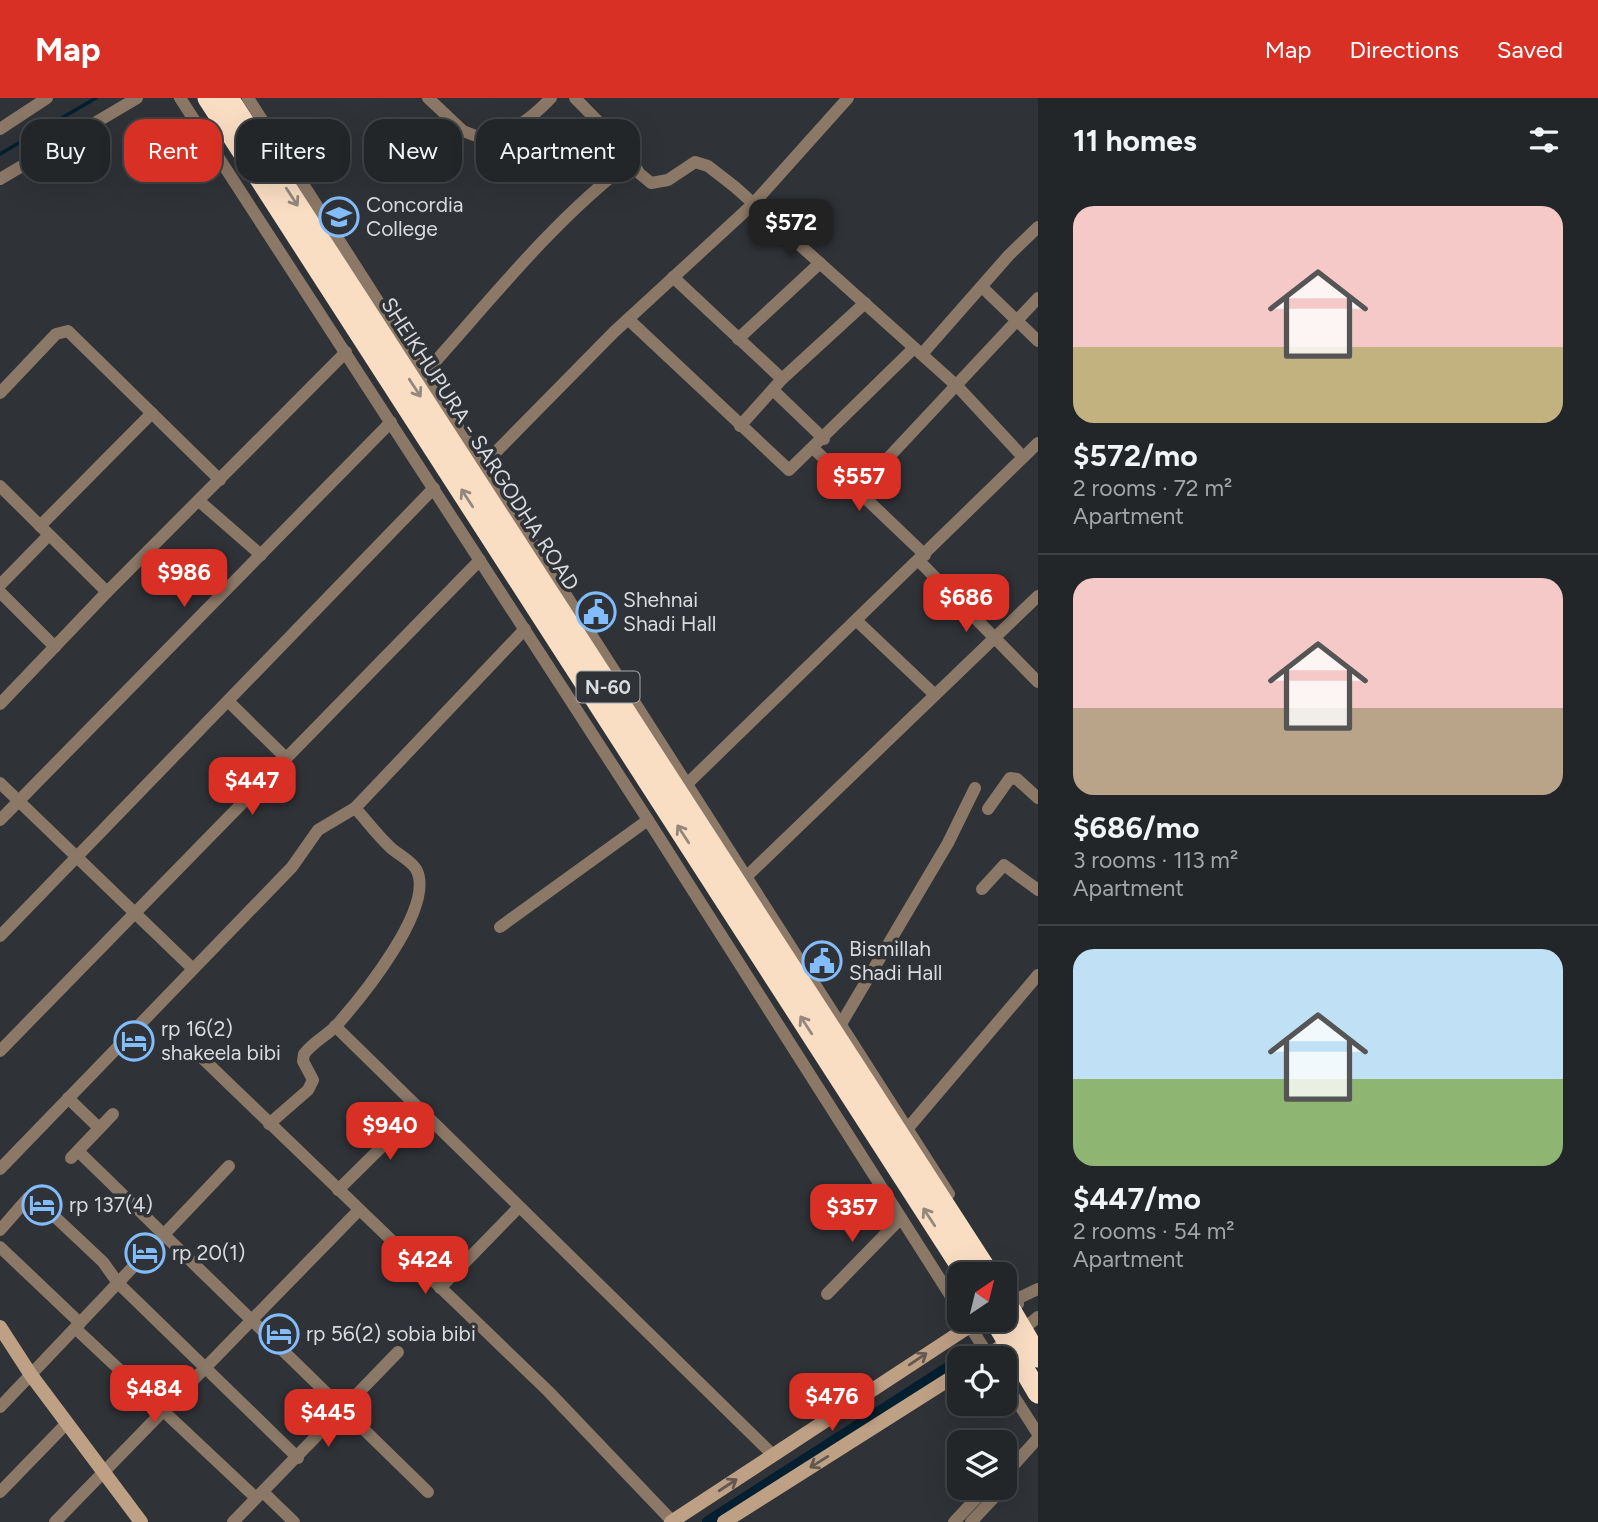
<!DOCTYPE html>
<html lang="en">
<head>
<meta charset="utf-8">
<style>
  body { margin:0; font-family:Figtree,sans-serif; background:#2f3235; color:#f1f3f6; height:100vh; display:flex; flex-direction:column; font-size:26px; white-space:nowrap }
  * { box-sizing:border-box; margin:0 }
  p { font-size:23px; color:#a3a5a8 }
  .icon { flex:none; width:38px; height:38px; fill:none; stroke:currentColor; stroke-width:2; stroke-linecap:round; stroke-linejoin:round }
  .map { position:relative; flex:1; overflow:hidden }
  .panel { display:flex; flex-direction:column; background:#232629; width:560px }
  .panel>* { flex:none }
  .guide { position:absolute; left:21px; top:21px; width:665px; height:63px; display:flex; gap:14px }
  .needle { width:46px; rotate:35deg }
  .fabs { position:absolute; left:947px; top:1164px; display:grid; gap:14px }
  .fabs a { display:grid; place-items:center; width:70px; height:70px; border-radius:14px; background:#232629; box-shadow:0 7px 28px #0002,0 0 0 2px #404346; font-size:35px }
  .price { position:absolute; translate:-50% -60px; padding:0 16px; border-radius:14px; background:#d93025; color:#fff; font-size:23px; line-height:46px; filter:drop-shadow(0 2px 4px #0008) }
  .price::after { content:''; position:absolute; left:50%; top:42px; width:21px; height:16px; margin-left:-10px; background:inherit; clip-path:polygon(0 0,100% 0,50% 100%) }
  .price.current { background:#222; color:#fff }
  ul { padding:0; list-style:none }
  li { display:grid; align-content:center; gap:14px; height:371px; padding:0 35px }
  li+li { border-top:2px solid #404346 }
  li span { display:grid; place-items:center; height:217px; border-radius:21px; color:#555 }
  li>.icon { margin-inline-start:auto }
  span .icon { width:126px; height:126px; fill:#fffc; stroke-width:1 }
  li b { font-size:30px }
  h2 { display:flex; justify-content:space-between; align-items:center; height:84px; padding:0 35px; font-size:30px }
  .tag { padding:0 24px; border-radius:21px; background:#232629; box-shadow:0 7px 28px #0002,0 0 0 2px #404346; font-size:24px; line-height:63px }
  .tag.current { background:#d93025; color:#fff }
  header { display:flex; align-items:center; gap:42px; box-sizing:border-box; height:98px; padding:0 35px; background:#d93025; color:#fff }
  header strong { font-size:33px }
  nav { display:flex; gap:38px; margin-inline-start:auto; font-size:24px }
  main { display:flex; flex:1; min-height:0 }
  .map>svg:first-child { display:block }
  .lines { fill:none; stroke-linecap:round; stroke-linejoin:round }
  .stream { stroke:#031f30; stroke-width:3.5 }
  .canal { stroke:#031f30; stroke-width:12 }
  .street { stroke:#8b7867; stroke-width:12 }
  .secondary { stroke:#bea084; stroke-width:14 }
  .highway { stroke:#fadec4; stroke-width:21 }
  .oneway { stroke:#94887e }
  .oneway2 { stroke:#615852 }
  .labels { text-anchor:middle; stroke-width:7; stroke-linejoin:round; paint-order:stroke }
  .shield { fill:#2f3237; stroke:#a6a8ac; stroke-width:2 }
  .shield-label { font-size:19px; font-weight:bold; fill:#d9dbde }
  .poi-label { font-size:21px; fill:#d9dbde; stroke:#2f3237; text-anchor:start }
  .street-label { font-size:21px; fill:#d9dbde; stroke:#2f3237 }
</style>
</head>
<body>
<header>
<strong>Map</strong>
<nav><a>Map</a><a>Directions</a><a>Saved</a></nav>
</header>
<main>
<div class="map">
<svg width="1038" height="1424" viewBox="0 0 1038 1424">
  <rect width="100%" height="100%" fill="#2f3237"/>
  <g class="lines">
    <polyline class="stream" points="0,56 96,0"/>
    <polyline class="canal" points="708,1424 959,1263"/>
    <g class="street">
      <polyline points="180,0 648,722 959,1211"/>
      <polyline points="248,0 949,1096"/>
      <path d="M428 0 463 33 484 41C509 38 534 18 551 0"/>
      <polyline points="575,0 623,49 639,75 651,85 668,82 695,64 708,68 735,89 958,289 1023,359"/>
      <polyline points="0,31 47,0"/>
      <polyline points="0,81 137,0"/>
      <polyline points="673,179 782,281"/>
      <polyline points="982,189 1038,243"/>
      <polyline points="628,221 789,372 914,250"/>
      <polyline points="738,241 820,165"/>
      <polyline points="922,256 1009,157 1038,129"/>
      <path d="M425 275C490 203 552 123 630 64"/>
      <polyline points="773,292 824,341"/>
      <polyline points="0,295 56,236 68,233 220,382"/>
      <polyline points="740,328 782,281 865,205"/>
      <polyline points="814,351 925,457"/>
      <polyline points="483,367 614,234 753,106 848,0"/>
      <polyline points="0,388 107,494"/>
      <polyline points="859,391 1038,200"/>
      <polyline points="199,403 261,457"/>
      <polyline points="40,428 152,315"/>
      <polyline points="919,463 1038,584"/>
      <polyline points="0,487 49,437"/>
      <polyline points="0,494 55,549"/>
      <polyline points="857,523 935,597"/>
      <polyline points="228,603 286,660"/>
      <polyline points="0,606 107,494 346,254"/>
      <polyline points="0,685 193,871"/>
      <polyline points="687,686 1038,345"/>
      <polyline points="988,711 1010,680 1017,681 1038,700"/>
      <polyline points="0,722 391,324"/>
      <polyline points="747,778 1038,498"/>
      <polyline points="982,791 1004,767 1038,792"/>
      <polyline points="500,829 648,722"/>
      <polyline points="0,838 434,390"/>
      <polyline points="841,926 948,745 975,690"/>
      <polyline points="335,928 773,1357"/>
      <polyline points="0,953 480,462"/>
      <polyline points="197,955 548,1293 672,1423"/>
      <polyline points="68,1000 99,1030"/>
      <path d="M269 1026 308 992 313 982 303 963 304 956C313 944 326 938 336 928 360 901 437 808 416 771 410 762 399 757 391 750 378 738 367 723 355 710"/>
      <polyline points="908,1030 1038,877"/>
      <polyline points="78,1053 428,1394"/>
      <polyline points="71,1060 113,1016"/>
      <polyline points="0,1071 292,769 318,732 355,710 525,531"/>
      <polyline points="338,1092 419,1012"/>
      <polyline points="0,1132 28,1100 36,1101 103,1164 118,1185 298,1360"/>
      <polyline points="0,1149 80,1225"/>
      <polyline points="1004,1184 1018,1206"/>
      <polyline points="440,1190 519,1109"/>
      <polyline points="827,1196 901,1120"/>
      <polyline points="1008,1205 1038,1191"/>
      <polyline points="966,1222 990,1260"/>
      <polyline points="75,1230 256,1400"/>
      <polyline points="1022,1232 1038,1219"/>
      <polyline points="1004,1283 1038,1336"/>
      <polyline points="0,1309 229,1068"/>
      <polyline points="1004,1387 1013,1377 1012,1369 1038,1340"/>
      <polyline points="0,1394 67,1325"/>
      <polyline points="263,1394 294,1424"/>
      <polyline points="55,1424 359,1112"/>
      <polyline points="233,1424 398,1254"/>
      <polyline points="954,1424 986,1390"/>
      <polyline points="971,1424 1003,1390"/>
    </g>
    <g class="secondary">
      <polyline points="0,1229 31,1277 141,1424"/>
      <polyline points="985,1260 1013,1240"/>
      <polyline points="671,1424 979,1222"/>
      <polyline points="724,1424 959,1275"/>
    </g>
    <g class="highway">
      <polyline points="208,0 966,1176"/>
      <polyline points="228,0 989,1176"/>
      <polyline points="1004,1201 1038,1259"/>
      <polyline points="995,1222 1038,1295"/>
    </g>
  </g>
  <defs><path id="oneway-shaft" d="M-6 0H5M1.5-3L5.5 0L1.5 3" fill="none" stroke-width="1.6" stroke-linecap="round" stroke-linejoin="round" transform="scale(1.75)"/></defs>
  <g class="oneway">
    <use href="#oneway-shaft" transform="translate(292 99) rotate(57)"/>
    <use href="#oneway-shaft" transform="translate(415 290) rotate(57)"/>
    <use href="#oneway-shaft" transform="translate(467 400) rotate(-123)"/>
    <use href="#oneway-shaft" transform="translate(683 736) rotate(-123)"/>
    <use href="#oneway-shaft" transform="translate(806 927) rotate(-123)"/>
    <use href="#oneway-shaft" transform="translate(929 1119) rotate(-123)"/>
  </g>
  <g class="oneway2">
    <use href="#oneway-shaft" transform="translate(918 1261) rotate(-34)"/>
    <use href="#oneway-shaft" transform="translate(819 1364) rotate(148)"/>
    <use href="#oneway-shaft" transform="translate(728 1387) rotate(-33)"/>
  </g>
  <defs>
    <g id="university-ring" transform="scale(2.0125)"><circle r="9.5" fill="#2f3237" stroke="#82bcfa" stroke-width="1.5"/><path d="M0-5L7-2L0 1L-7-2ZM-4 1L0 2.5L4 1V4Q0 6-4 4Z" fill="#82bcfa"/></g>
    <g id="civic-ring" transform="scale(2.0125)"><circle r="9.5" fill="#2f3237" stroke="#82bcfa" stroke-width="1.5"/><path d="M-.6-6.5H3V-4.5H.6V-3L4-1V1h2V6H-6V1h2V-1L-.6-3ZM-1.2 2.5V6h2.4V2.5Z" fill="#82bcfa"/></g>
    <g id="hotel-ring" transform="scale(2.0125)"><circle r="9.5" fill="#2f3237" stroke="#82bcfa" stroke-width="1.5"/><path d="M-6-4.5h1.5V1H6V5H4.5V3h-9V5H-6ZM-4 0a1.8 1.8 0 1 1 3.6 0ZM.5 0V-2.5h3Q6-2.5 6 0Z" fill="#82bcfa"/></g>
  </defs>
  <g fill-rule="evenodd">
    <use href="#university-ring" x="339" y="119"/>
    <use href="#civic-ring" x="596" y="514"/>
    <use href="#civic-ring" x="822" y="863"/>
    <use href="#hotel-ring" x="134" y="943"/>
    <use href="#hotel-ring" x="42" y="1107"/>
    <use href="#hotel-ring" x="145" y="1155"/>
    <use href="#hotel-ring" x="279" y="1236"/>
  </g>
  <g class="labels">
    <rect class="shield" x="576.5" y="573.5" width="63" height="31" rx="5"/>
    <g class="shield-label">
      <text x="608" y="596">N-60</text>
    </g>
    <g class="poi-label">
      <text x="366" y="114">Concordia<tspan x="366" dy="24">College</tspan></text>
      <text x="623" y="509">Shehnai<tspan x="623" dy="24">Shadi Hall</tspan></text>
      <text x="849" y="858">Bismillah<tspan x="849" dy="24">Shadi Hall</tspan></text>
      <text x="161" y="938">rp 16(2)<tspan x="161" dy="24">shakeela bibi</tspan></text>
      <text x="69" y="1114">rp 137(4)</text>
      <text x="172" y="1162">rp 20(1)</text>
      <text x="306" y="1243">rp 56(2) sobia bibi</text>
    </g>
    <g class="street-label">
      <text transform="translate(480 346) rotate(57)" y="7">SHEIKHUPURA - SARGODHA ROAD</text>
    </g>
  </g>
</svg>
<div class="fabs">
<a><svg class="needle" viewBox="-14 -14 28 28"><path d="M0-13l5 13h-10z" fill="#e53935"/><path d="M0 13l5-13h-10z" fill="#a3a5a8"/></svg></a>
<a><svg class="icon" aria-label="locate" viewBox="0 0 24 24"><circle cx="12" cy="12" r="6"/><path d="M12 2v4M12 18v4M2 12h4M18 12h4"/></svg></a>
<a><svg class="icon" aria-label="layers" viewBox="0 0 24 24"><path d="M12 4l9 5-9 5-9-5zM3 14l9 5 9-5"/></svg></a>
</div>
<b class="price current" style="left:791px;top:161px">$572</b>
<b class="price" style="left:859px;top:415px">$557</b>
<b class="price" style="left:184px;top:511px">$986</b>
<b class="price" style="left:966px;top:536px">$686</b>
<b class="price" style="left:252px;top:719px">$447</b>
<b class="price" style="left:390px;top:1064px">$940</b>
<b class="price" style="left:852px;top:1146px">$357</b>
<b class="price" style="left:425px;top:1198px">$424</b>
<b class="price" style="left:154px;top:1327px">$484</b>
<b class="price" style="left:832px;top:1335px">$476</b>
<b class="price" style="left:328px;top:1351px">$445</b>
<div class="guide">
<a class="tag">Buy</a>
<a class="tag current">Rent</a>
<a class="tag">Filters</a>
<a class="tag">New</a>
<a class="tag">Apartment</a>
</div>
</div>
<section class="panel">
<h2>11 homes<svg class="icon" aria-label="filters" viewBox="0 0 24 24"><path d="M4 7h16M4 17h16"/><circle cx="9" cy="7" r="2"/><circle cx="15" cy="17" r="2"/></svg></h2>
<ul>
<li><span style="background:linear-gradient(#f6c9c9 65%,#c2b280 0)"><svg class="icon" aria-label="home" viewBox="0 0 24 24"><path d="M3 11l9-7 9 7M6 9v11h12V9"/></svg></span><div><b>$572/mo</b><p>2 rooms · 72 m²</p><p>Apartment</p></div></li>
<li><span style="background:linear-gradient(#f6c9c9 60%,#b9a48a 0)"><svg class="icon" aria-label="home" viewBox="0 0 24 24"><path d="M3 11l9-7 9 7M6 9v11h12V9"/></svg></span><div><b>$686/mo</b><p>3 rooms · 113 m²</p><p>Apartment</p></div></li>
<li><span style="background:linear-gradient(#bfe0f5 60%,#8fb573 0)"><svg class="icon" aria-label="home" viewBox="0 0 24 24"><path d="M3 11l9-7 9 7M6 9v11h12V9"/></svg></span><div><b>$447/mo</b><p>2 rooms · 54 m²</p><p>Apartment</p></div></li>
</ul>
</section>
</main>
</body>
</html>
